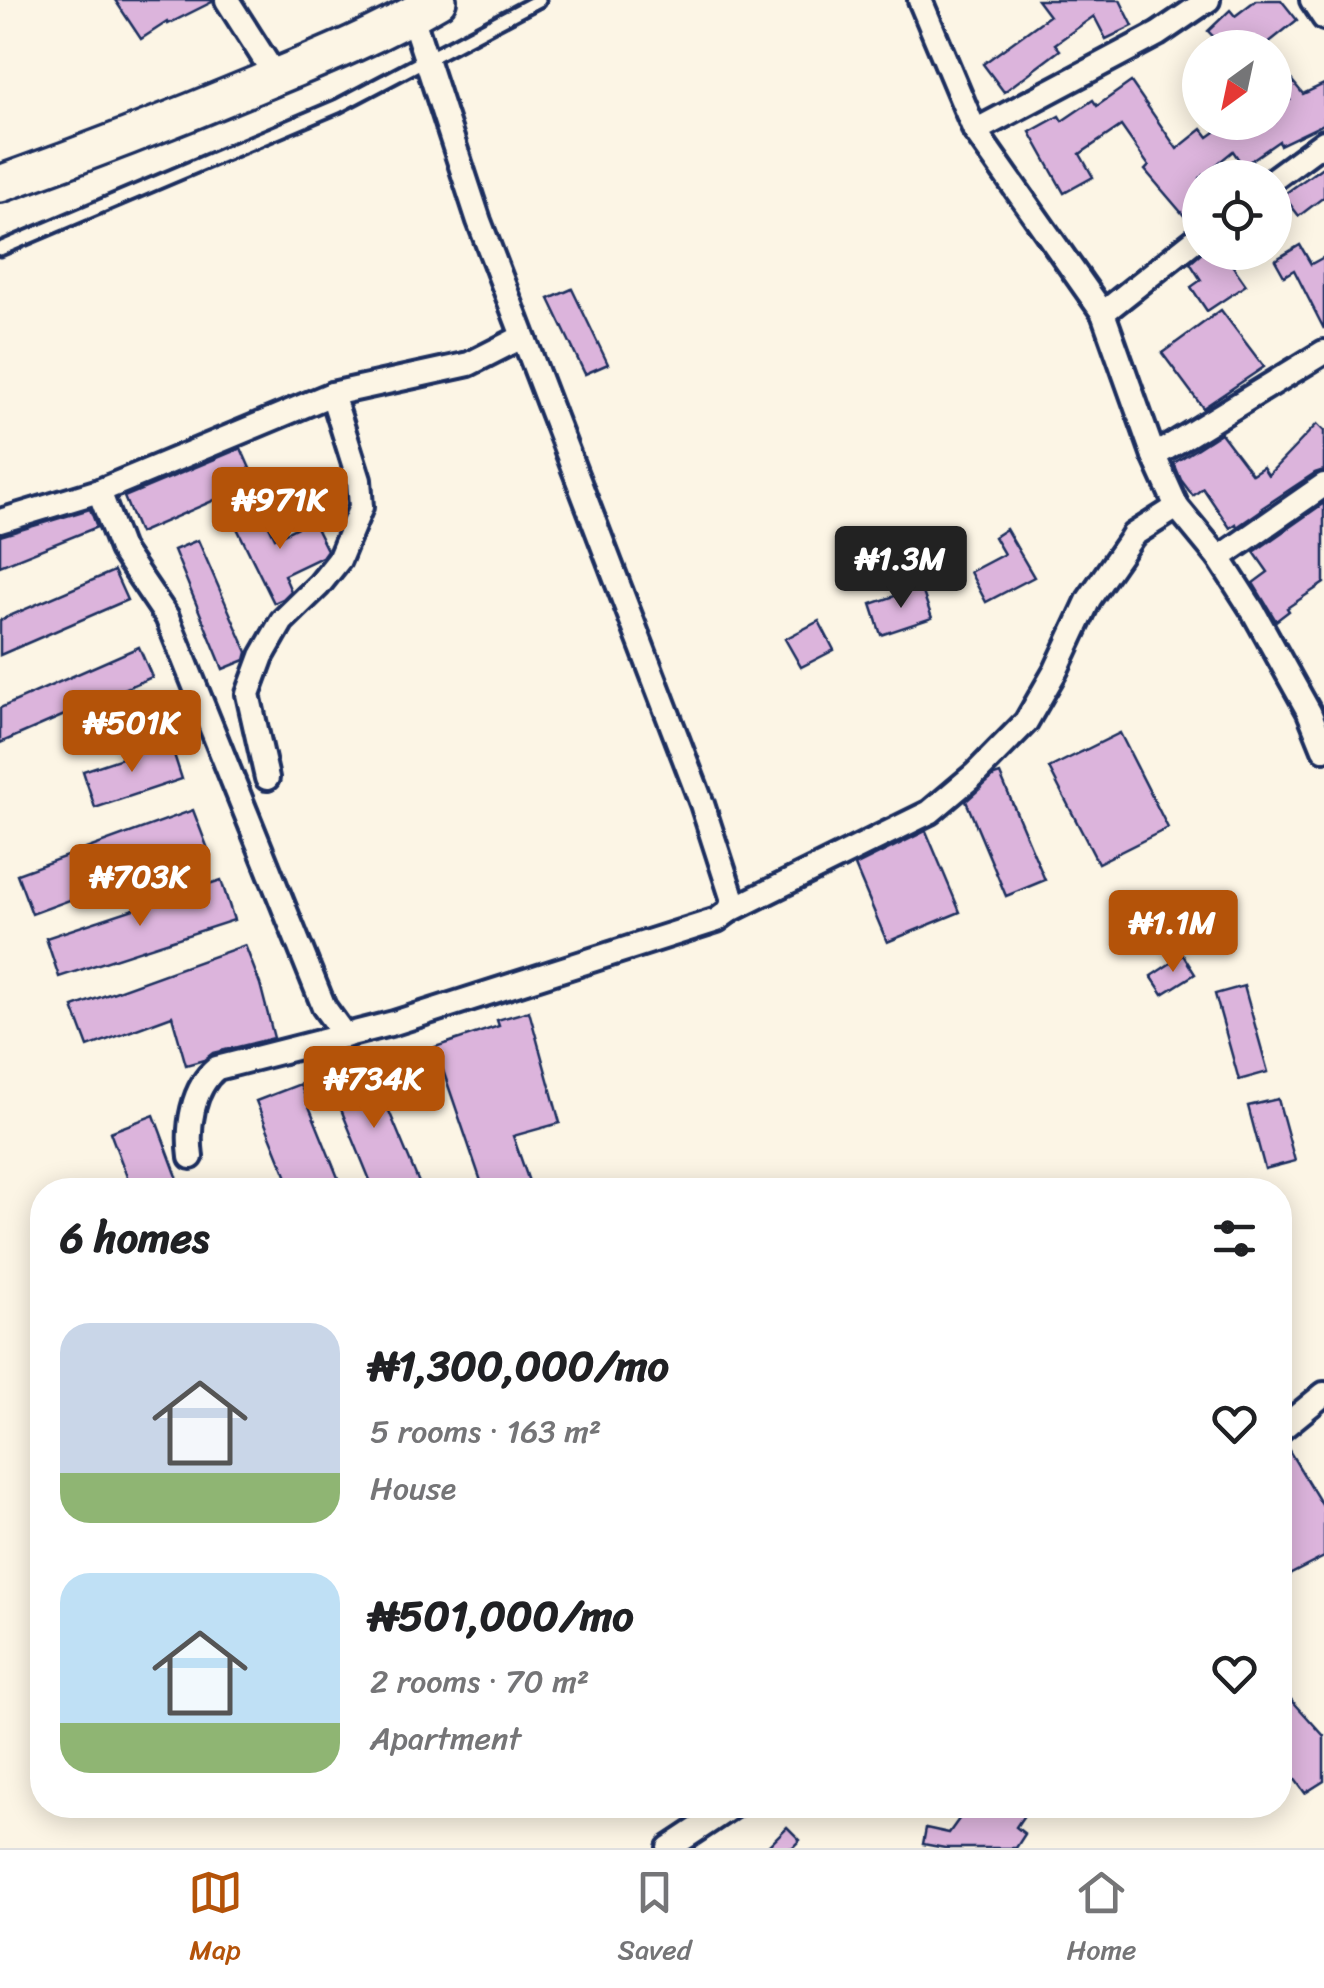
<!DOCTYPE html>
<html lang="en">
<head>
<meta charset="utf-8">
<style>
  body { margin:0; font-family:Sriracha,sans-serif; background:#f2f2f2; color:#202124; height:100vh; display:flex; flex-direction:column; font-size:38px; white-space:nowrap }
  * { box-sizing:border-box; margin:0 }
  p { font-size:32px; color:#757577 }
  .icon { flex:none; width:55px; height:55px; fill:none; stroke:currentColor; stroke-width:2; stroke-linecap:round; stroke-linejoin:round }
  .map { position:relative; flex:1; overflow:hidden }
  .details { position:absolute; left:30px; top:1178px; width:1262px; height:640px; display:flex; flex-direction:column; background:#fff; border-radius:40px; box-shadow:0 5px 25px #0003 }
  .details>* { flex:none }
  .needle { width:65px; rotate:213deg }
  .fabs { position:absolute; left:1182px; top:30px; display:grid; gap:20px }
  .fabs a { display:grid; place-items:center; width:110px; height:110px; border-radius:50%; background:#fff; box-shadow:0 5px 25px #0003; font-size:50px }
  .price { position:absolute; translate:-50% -85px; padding:0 22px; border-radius:10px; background:#b45309; color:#fff; font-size:32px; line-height:65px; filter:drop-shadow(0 2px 5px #0008) }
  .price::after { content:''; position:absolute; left:50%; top:60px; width:30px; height:22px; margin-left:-15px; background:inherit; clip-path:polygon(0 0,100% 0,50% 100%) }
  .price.active { background:#222; color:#fff }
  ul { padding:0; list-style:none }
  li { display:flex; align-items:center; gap:30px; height:250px; padding:0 30px }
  li span { display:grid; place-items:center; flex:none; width:280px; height:200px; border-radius:30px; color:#555 }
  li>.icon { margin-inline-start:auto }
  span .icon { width:120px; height:120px; fill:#fffc; stroke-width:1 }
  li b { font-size:42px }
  h2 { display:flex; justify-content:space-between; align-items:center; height:120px; padding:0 30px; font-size:42px }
  .dock { display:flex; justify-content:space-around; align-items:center; height:140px; border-top:2px solid #e0e0e0; background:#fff; font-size:28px; color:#757577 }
  .dock a { display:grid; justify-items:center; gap:5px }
  .dock .active { color:#b45309 }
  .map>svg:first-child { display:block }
  .building { fill:#dcb4dc; stroke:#1b2f5e; stroke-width:2.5 }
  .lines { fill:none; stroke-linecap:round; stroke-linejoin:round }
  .lane-casing { stroke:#1b2f5e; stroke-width:19 }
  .street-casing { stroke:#1b2f5e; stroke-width:30 }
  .primary-casing { stroke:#1b2f5e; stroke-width:42 }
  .lane { stroke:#fcf5e5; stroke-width:11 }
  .street { stroke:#fcf5e5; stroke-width:22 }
  .primary { stroke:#fcf5e5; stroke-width:35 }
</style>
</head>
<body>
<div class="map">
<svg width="1324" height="1848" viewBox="0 0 1324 1848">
  <rect width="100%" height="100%" fill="#fcf5e5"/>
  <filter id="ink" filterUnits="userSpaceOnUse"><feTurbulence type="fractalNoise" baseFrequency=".01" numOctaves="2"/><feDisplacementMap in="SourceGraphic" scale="20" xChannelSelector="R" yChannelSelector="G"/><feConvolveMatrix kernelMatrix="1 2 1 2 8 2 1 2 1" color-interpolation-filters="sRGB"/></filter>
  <g filter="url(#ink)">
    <g class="building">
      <polygon points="115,0 212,0 212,2 168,24 167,22 141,39"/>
      <polygon points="1037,0 1120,0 1133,26 1106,39 1094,16 1055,44 1060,50 1004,92 983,64 1049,16"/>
      <polygon points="1256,0 1281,0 1297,20 1262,48 1224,48 1208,31 1230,10 1235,16"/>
      <polygon points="1275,60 1303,94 1324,84 1324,124 1280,145 1279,141 1243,166 1233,151 1200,178 1200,205 1186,218 1145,170 1149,166 1121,126 1080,154 1093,177 1064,193 1030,132 1059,116 1062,121 1093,100 1097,106 1131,82 1177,149 1202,129 1208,137 1229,122 1275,122 1275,107 1290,100 1275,82"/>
      <polygon points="1324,166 1324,197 1299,216 1283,195"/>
      <polygon points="1300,245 1311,264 1324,257 1324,329 1294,270 1284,276 1275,260"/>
      <polygon points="1203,252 1223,252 1246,285 1207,311 1191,287 1201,280 1190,263"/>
      <polygon points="572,289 608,364 585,374 549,299"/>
      <polygon points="1221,310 1264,367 1203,408 1162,353"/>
      <polygon points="1317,424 1324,431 1324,470 1315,473 1262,508 1263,509 1237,527 1236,524 1230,528 1203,488 1193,496 1181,480 1174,463 1221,433 1252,474 1263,467 1268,475"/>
      <polygon points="241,448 256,482 139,533 124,497"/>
      <polygon points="1324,503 1324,583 1287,608 1289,611 1276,621 1253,583 1268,572 1254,552"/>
      <polygon points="90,509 97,527 0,566 0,536"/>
      <polygon points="263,514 275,538 312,520 327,550 322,557 284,575 291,591 283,599 274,603 236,526"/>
      <polygon points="1006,529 1034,577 986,602 970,572 1004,554 994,537"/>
      <polygon points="198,540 247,652 245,660 223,669 174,550"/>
      <polygon points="114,571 127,600 0,655 0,620"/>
      <polygon points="921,587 932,618 881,635 871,604"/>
      <polygon points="819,621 834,650 801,667 785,639"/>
      <polygon points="139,647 152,677 0,743 0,708"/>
      <polygon points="1120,733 1168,828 1098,863 1049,768"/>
      <polygon points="170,742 182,779 95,808 83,771"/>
      <polygon points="1000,774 1045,880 1006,896 966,801 994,776"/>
      <polygon points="193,810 208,849 32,914 17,874"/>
      <polygon points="926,831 960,912 887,942 855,866"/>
      <polygon points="221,880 234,920 59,977 46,938"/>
      <polygon points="245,945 260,984 274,1038 213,1053 204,1060 186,1065 172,1016 88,1047 73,1007"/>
      <polygon points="1183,955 1195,974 1163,994 1151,976"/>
      <polygon points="1244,986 1268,1072 1239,1080 1215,994"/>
      <polygon points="529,1011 560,1123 513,1136 532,1190 484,1190 435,1047 499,1026 497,1020"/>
      <polygon points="369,1063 422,1190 374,1190 329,1080"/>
      <polygon points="300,1084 343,1190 292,1190 256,1101"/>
      <polygon points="1278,1099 1295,1161 1265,1169 1248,1106"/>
      <polygon points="154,1115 182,1190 132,1190 110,1132"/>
      <polygon points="1285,1444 1324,1508 1324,1557 1289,1575 1280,1558 1280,1445"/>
      <polygon points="1288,1696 1324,1736 1324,1781 1305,1793 1280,1759 1280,1703"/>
      <polygon points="969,1805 1031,1805 1016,1827 1025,1834 1016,1848 945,1848 923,1844 926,1828 949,1833"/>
      <polygon points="787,1827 800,1840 792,1848 766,1848"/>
    </g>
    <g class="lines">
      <g class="lane-casing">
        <polyline id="lane" points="0,249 338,106 539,0"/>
      </g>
      <g class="street-casing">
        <g id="street">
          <polyline points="227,0 276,77"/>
          <polyline points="920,0 975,131 1103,313 1154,456 1177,507 1219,558 1253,611 1309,712 1324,749"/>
          <polyline points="1312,0 1324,18"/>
          <polyline points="412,16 479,221 702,804 732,897 732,904 729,911"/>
          <polyline points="975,131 1158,34 1208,0"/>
          <polyline points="1275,178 1324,142"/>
          <polyline points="1103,313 1200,236"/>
          <polyline points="1154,456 1324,352"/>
          <polyline points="99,491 121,549 167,617 324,1007 345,1036"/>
          <polyline points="0,521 99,491 332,394 469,364 522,337"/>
          <polyline points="1219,558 1324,485"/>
          <polyline points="267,778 248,694 262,656 282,621 319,585 339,560 361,507 359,480 332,394"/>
          <path d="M191 1157C187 1127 192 1088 217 1068L394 1023 717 920 729 911 930 812 975 774 1026 722 1056 670 1089 599 1130 540 1133 535 1177 507"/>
          <polyline points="1280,1430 1324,1394"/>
          <polyline points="669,1848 734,1805"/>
        </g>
      </g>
      <g class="primary-casing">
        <path id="primary" d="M0 184C87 153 172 120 258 84 319 59 381 34 438 0"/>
      </g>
      <use href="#lane" class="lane"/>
      <use href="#street" class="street"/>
      <use href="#primary" class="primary"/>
    </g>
  </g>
</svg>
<div class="fabs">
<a><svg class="needle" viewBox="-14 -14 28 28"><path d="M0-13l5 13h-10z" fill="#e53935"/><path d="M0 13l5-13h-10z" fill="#757577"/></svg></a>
<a><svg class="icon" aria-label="locate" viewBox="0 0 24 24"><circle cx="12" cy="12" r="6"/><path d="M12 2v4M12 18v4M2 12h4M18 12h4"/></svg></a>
</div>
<b class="price" style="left:280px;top:552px">₦971K</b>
<b class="price active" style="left:901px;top:611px">₦1.3M</b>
<b class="price" style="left:132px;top:775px">₦501K</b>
<b class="price" style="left:140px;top:929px">₦703K</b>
<b class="price" style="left:1173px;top:975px">₦1.1M</b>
<b class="price" style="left:374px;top:1131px">₦734K</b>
<section class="details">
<h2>6 homes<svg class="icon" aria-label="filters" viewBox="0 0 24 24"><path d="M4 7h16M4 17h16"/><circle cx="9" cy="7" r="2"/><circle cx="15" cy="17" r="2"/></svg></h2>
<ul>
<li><span style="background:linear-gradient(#c9d6e8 75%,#8fb573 0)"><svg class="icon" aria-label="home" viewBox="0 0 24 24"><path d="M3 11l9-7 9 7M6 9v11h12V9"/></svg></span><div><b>₦1,300,000/mo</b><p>5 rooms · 163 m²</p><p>House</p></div><svg class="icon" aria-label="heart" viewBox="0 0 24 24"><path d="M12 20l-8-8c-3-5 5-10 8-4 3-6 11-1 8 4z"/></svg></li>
<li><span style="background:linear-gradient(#bfe0f5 75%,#8fb573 0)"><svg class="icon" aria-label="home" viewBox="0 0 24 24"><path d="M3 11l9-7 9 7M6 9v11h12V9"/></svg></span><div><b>₦501,000/mo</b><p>2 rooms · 70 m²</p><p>Apartment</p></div><svg class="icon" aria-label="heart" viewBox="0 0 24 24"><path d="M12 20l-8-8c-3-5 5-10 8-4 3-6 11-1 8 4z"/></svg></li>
</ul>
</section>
</div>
<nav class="dock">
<a class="active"><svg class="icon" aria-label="map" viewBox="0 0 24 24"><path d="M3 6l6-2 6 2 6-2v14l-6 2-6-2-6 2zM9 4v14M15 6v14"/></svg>Map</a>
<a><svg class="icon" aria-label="saved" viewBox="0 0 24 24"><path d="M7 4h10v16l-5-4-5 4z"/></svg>Saved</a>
<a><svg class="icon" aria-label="home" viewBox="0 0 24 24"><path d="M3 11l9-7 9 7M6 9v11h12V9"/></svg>Home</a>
</nav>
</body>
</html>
